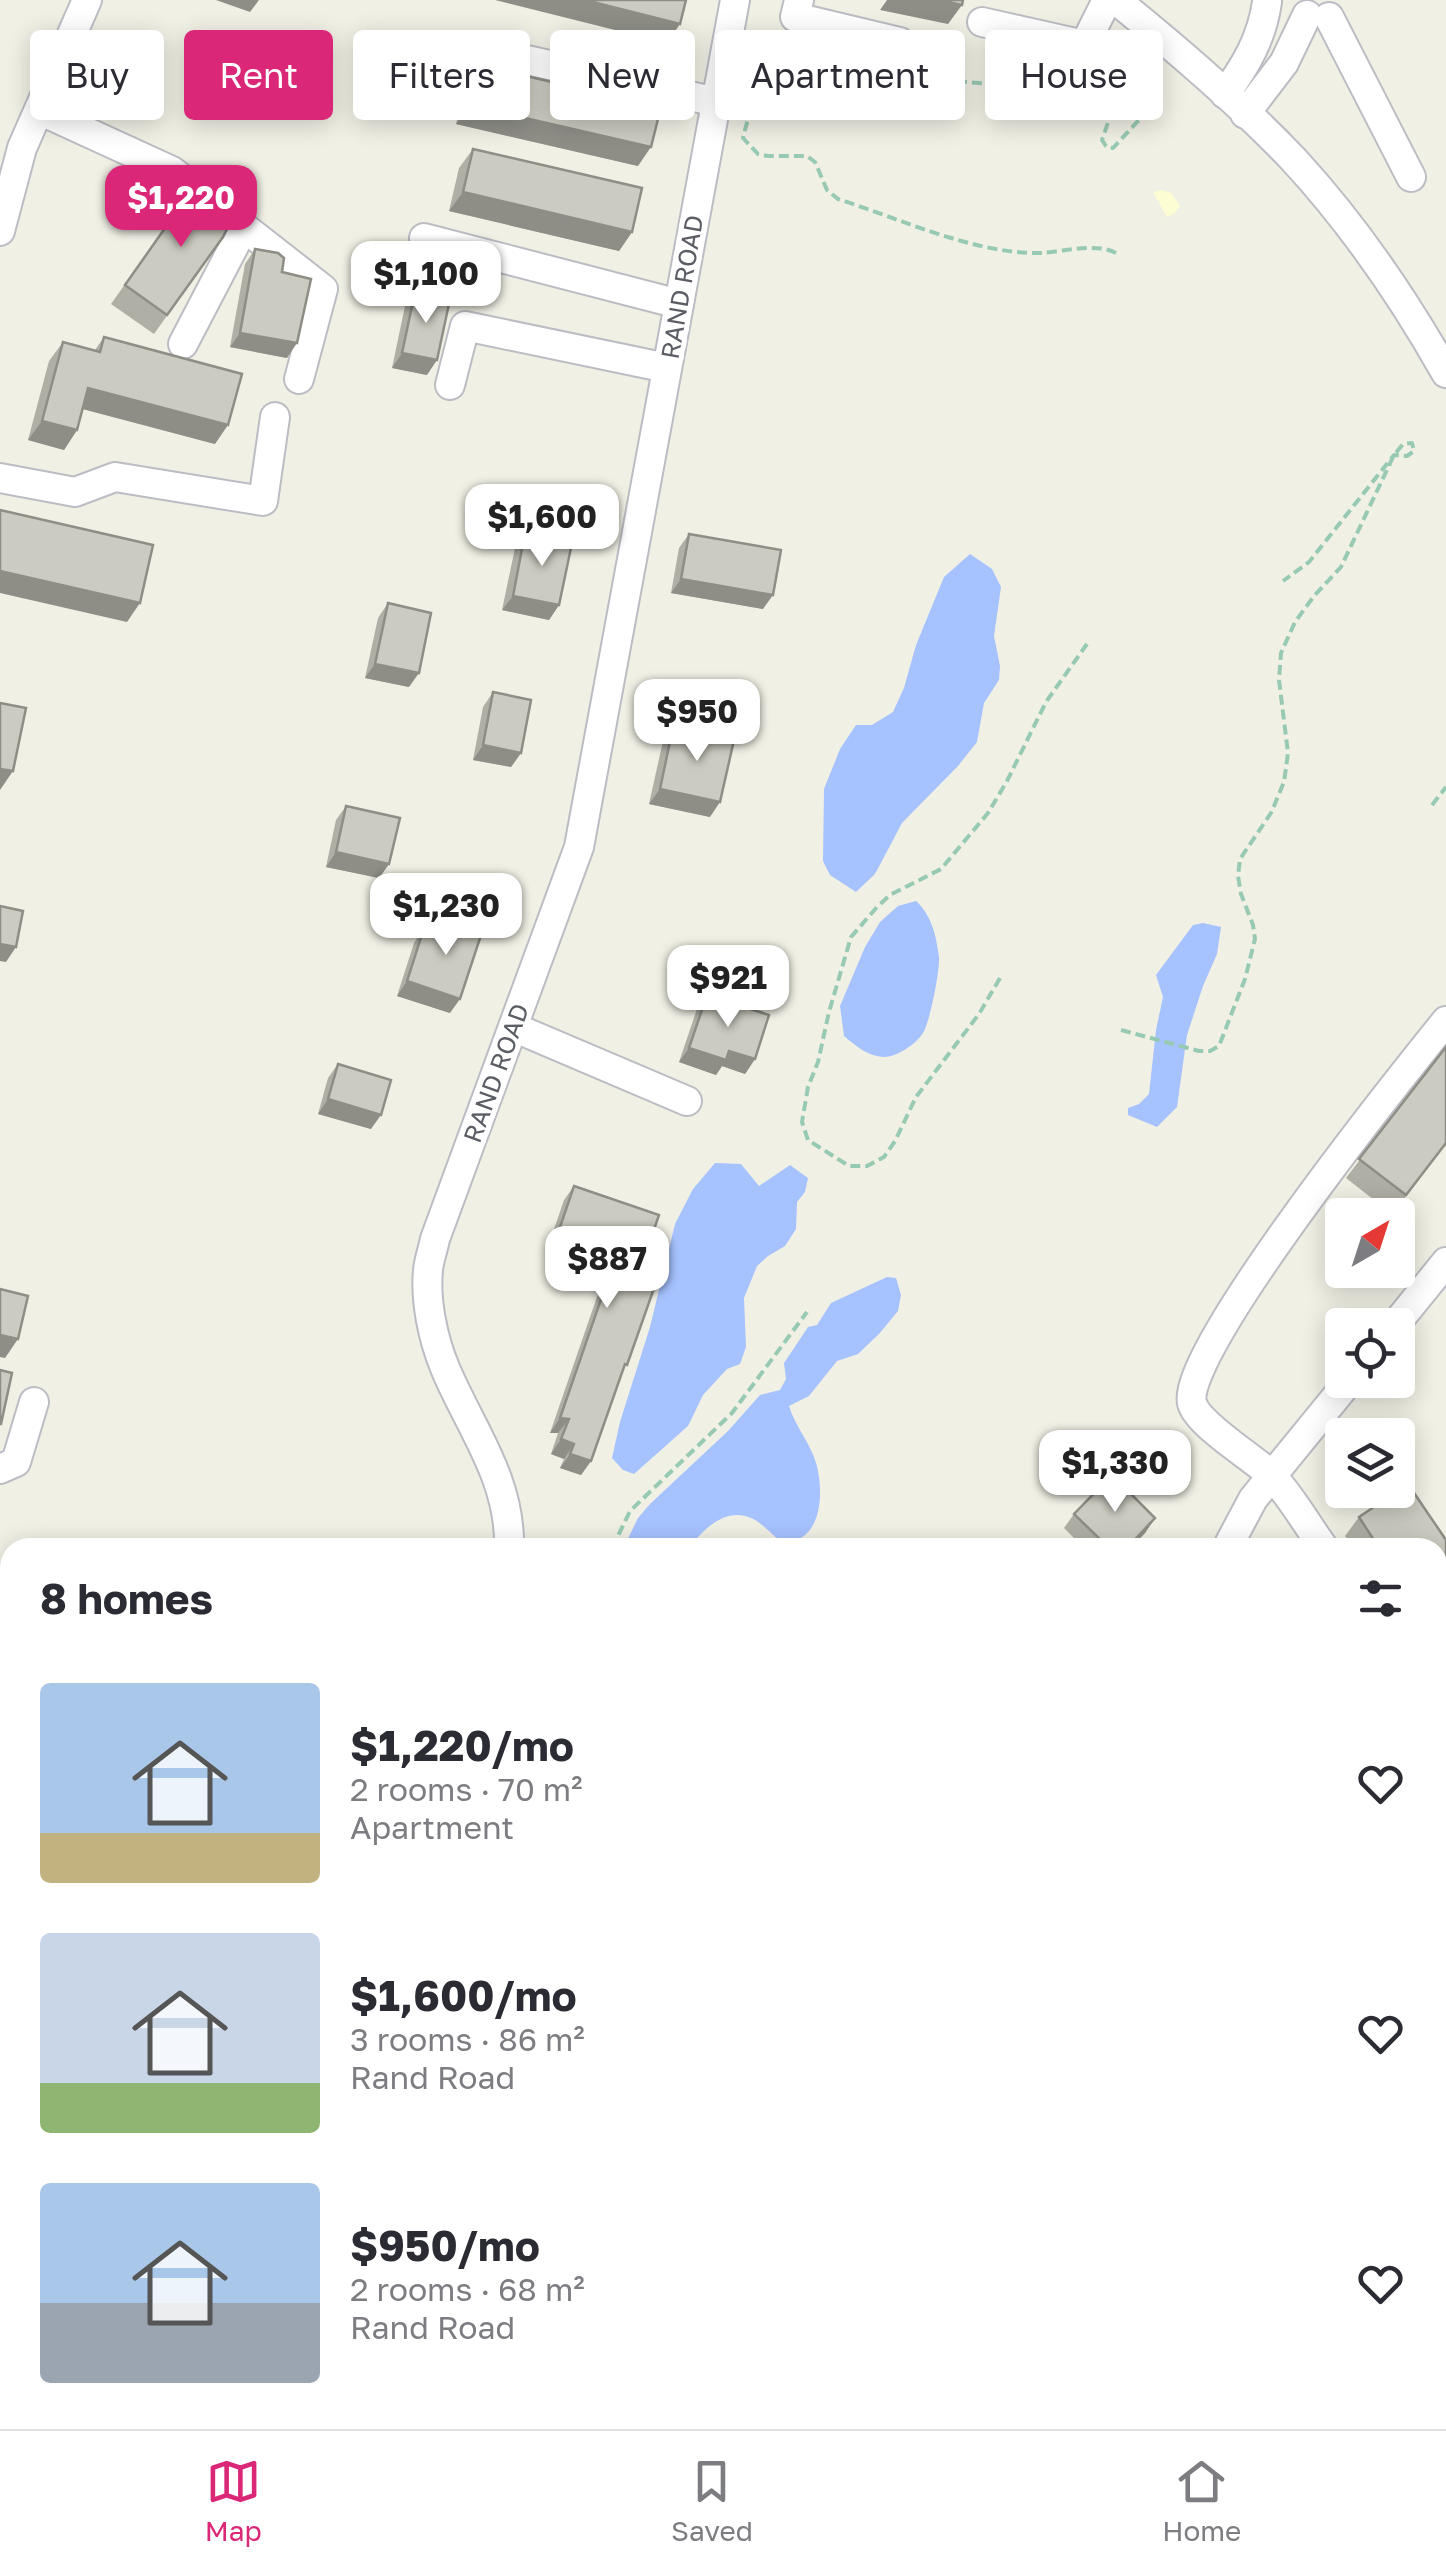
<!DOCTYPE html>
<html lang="en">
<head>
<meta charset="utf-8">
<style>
  body { margin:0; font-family:"Golos Text",sans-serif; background:#f7f7f7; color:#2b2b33; height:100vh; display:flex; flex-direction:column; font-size:38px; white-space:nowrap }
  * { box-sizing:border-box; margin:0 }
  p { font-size:32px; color:#7c7c81 }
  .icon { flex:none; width:55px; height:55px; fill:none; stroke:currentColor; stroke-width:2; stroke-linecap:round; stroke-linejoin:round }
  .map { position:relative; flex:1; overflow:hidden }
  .panel { position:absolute; left:0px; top:1538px; width:1448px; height:892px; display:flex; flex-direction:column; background:#fff; border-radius:30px 30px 0 0; box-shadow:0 5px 25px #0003 }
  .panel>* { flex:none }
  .banner { position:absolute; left:30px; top:30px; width:1388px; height:90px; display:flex; gap:20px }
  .needle { width:65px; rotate:39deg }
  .controls { position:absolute; left:1325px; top:1198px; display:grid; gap:20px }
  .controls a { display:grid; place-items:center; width:90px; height:90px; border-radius:10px; background:#fff; box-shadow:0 5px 25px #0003; font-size:50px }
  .price { position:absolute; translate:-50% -85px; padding:0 22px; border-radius:20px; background:#fff; color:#222; font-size:32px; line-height:65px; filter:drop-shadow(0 2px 5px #0008) }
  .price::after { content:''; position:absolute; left:50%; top:60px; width:30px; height:22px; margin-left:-15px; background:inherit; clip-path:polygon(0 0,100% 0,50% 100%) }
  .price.on { background:#db2777; color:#fff }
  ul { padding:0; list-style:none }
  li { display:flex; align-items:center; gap:30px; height:250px; padding:0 40px }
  li span { display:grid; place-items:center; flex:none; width:280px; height:200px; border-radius:10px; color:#555 }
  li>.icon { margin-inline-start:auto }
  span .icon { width:120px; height:120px; fill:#fffc; stroke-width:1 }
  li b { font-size:42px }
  h2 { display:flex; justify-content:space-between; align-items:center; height:120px; padding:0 40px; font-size:42px }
  .tag { padding:0 35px; border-radius:10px; background:#fff; box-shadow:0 5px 25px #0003; font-size:35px; line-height:90px }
  .tag.on { background:#db2777; color:#fff }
  .menu { display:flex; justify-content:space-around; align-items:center; height:140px; border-top:2px solid #e1e1e2; background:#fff; font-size:28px; color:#7c7c81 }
  .menu a { display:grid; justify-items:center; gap:5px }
  .menu .on { color:#db2777 }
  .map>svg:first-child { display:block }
  .sand { fill:#fcfdd3 }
  .water { fill:#a6c2ff }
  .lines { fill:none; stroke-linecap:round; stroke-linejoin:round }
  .minor-casing { stroke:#bcbdc4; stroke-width:32 }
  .path { stroke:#98cab3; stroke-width:4; stroke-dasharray:10 5; stroke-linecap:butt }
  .minor { stroke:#fff; stroke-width:28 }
  .wall { fill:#afafa6 }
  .shaded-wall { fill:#8e8e87 }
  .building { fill:#cbcbc1; stroke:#8e8e87; stroke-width:2.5 }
  .labels { text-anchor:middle; stroke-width:10; stroke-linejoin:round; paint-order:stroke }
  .street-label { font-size:25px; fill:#5c5e66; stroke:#fff }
</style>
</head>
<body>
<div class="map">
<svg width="1446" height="2429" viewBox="0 0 1446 2429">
  <rect width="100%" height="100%" fill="#f0f0e5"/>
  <polygon class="sand" points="1162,190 1171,193 1180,206 1176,212 1167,217 1153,192"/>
  <g class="water">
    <polygon points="970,554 992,569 1001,587 994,636 1000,666 999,680 984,703 977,742 958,766 902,823 875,874 856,892 830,875 823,861 824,789 840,749 856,725 872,725 893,712 904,688 916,645 944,577"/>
    <path d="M916 901C932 916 936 935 939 957 940 970 930 1022 923 1033 916 1044 897 1057 884 1057 867 1056 856 1046 844 1036L840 1006 865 947 880 922 898 906Z"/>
    <polygon points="1203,923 1221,927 1217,954 1203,986 1187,1035 1177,1107 1157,1127 1128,1115 1128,1108 1139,1104 1149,1094 1156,1030 1163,997 1156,975 1193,925"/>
    <polygon points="715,1163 741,1164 759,1186 790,1165 808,1178 805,1192 797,1202 796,1229 785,1246 768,1256 757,1266 744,1298 746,1347 740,1364 727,1369 703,1395 688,1426 634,1474 623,1470 612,1458 620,1422 650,1327 675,1224 693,1189"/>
    <path d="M887 1277 896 1278 901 1295 898 1311 879 1334 858 1354 837 1361 809 1396 789 1406C795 1425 807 1439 814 1457 823 1480 825 1526 799 1539 794 1541 788 1542 783 1543 774 1537 760 1521 751 1518 726 1507 703 1529 690 1547H624L638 1518 650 1504 728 1431 760 1395 780 1390 786 1379 784 1363 808 1327 817 1325 831 1303Z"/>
    <polygon points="1438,1921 1446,1923 1446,1983 1438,1991"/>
  </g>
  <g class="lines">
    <g class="minor-casing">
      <g id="minor">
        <polyline points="799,0 795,17 900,42"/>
        <path d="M1116 0C1178 50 1239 102 1294 160 1353 224 1403 297 1446 373"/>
        <polyline points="1329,17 1411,177"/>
        <polyline points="982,22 1080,44 1088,38 1107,0"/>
        <polyline points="472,48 717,102"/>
        <path d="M1225 94C1246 65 1262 38 1267 2"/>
        <polyline points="39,110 172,171 323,289 299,379"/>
        <polyline points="1245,114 1284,63 1307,15"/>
        <polyline points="0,231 22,148 87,0"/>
        <polyline points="424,238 679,304"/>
        <polyline points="183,344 244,227"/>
        <polyline points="450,385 465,326 667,368"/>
        <polyline points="0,478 75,492 115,477 263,501 275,417"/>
        <polyline points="513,1027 687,1101"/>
        <polyline points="1395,1325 1446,1262"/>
        <polyline points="0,1469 16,1462 34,1402"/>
        <path d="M509 1548C511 1479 470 1428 445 1368 433 1339 425 1301 428 1270 429 1260 433 1249 435 1239L579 847 735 0"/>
        <polyline points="1227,1548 1253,1499 1350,1380"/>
        <path d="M1324 1548C1307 1525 1290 1494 1270 1474 1252 1457 1198 1425 1192 1403 1180 1352 1404 1073 1446 1021"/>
        <polyline points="0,2224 10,2211"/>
        <polyline points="1438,2358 1446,2365"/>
        <polyline points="976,2420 987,2429"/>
        <polyline points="613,2429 621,2420"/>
        <polyline points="1435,2429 1446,2415"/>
      </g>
    </g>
    <g class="path">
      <path d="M1116 253C1095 242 1064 252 1040 253 974 254 901 219 838 199L827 190 815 162 807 156H768L758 154 743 138C750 108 762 76 779 51L797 50 831 65 866 73 1034 88 1079 83 1151 102 1155 109 1137 122 1113 148 1106 146 1102 140 1111 114 1123 95"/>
      <polyline points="1432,805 1446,787"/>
      <polyline points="1000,978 979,1014 916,1097 895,1141 884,1157 867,1166 849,1166 808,1140 802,1122 808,1087 818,1062 829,1012 851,937 877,907 890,895 941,869 988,813 1007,781 1046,702 1087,644"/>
      <polyline points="1121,1030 1199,1051 1210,1051 1219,1046 1245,979 1255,939 1253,925 1241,894 1238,876 1240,859 1271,813 1284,782 1288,753 1279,680 1281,653 1295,622 1314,596 1341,567 1394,455 1403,444 1412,443 1414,451 1407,456 1394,455 1309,562 1283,581"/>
      <polyline points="612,1548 630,1511 732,1413 807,1312"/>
    </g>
    <use href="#minor" class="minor"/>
  </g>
  <g class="wall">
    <polygon points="478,65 638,166 456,124 465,84"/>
    <polygon points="473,149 632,232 619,251 449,211 459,168"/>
    <polygon points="196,184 223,237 154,334 111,304"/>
    <polygon points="255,249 282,272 287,358 230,347 245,264"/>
    <polygon points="415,292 427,375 392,368 405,306"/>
    <polygon points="104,337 215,444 83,409 77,430 64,450 28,440 49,361 63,342 95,350"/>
    <polygon points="525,533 559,605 549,620 502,610 515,548"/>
    <polygon points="689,534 763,609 671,593 679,548"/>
    <polygon points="388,603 409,687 365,678 378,618"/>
    <polygon points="493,692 521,753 511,767 473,760 483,707"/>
    <polygon points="673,727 710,817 649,804 663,741"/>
    <polygon points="346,806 389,864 379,878 326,867 336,820"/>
    <polygon points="449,918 450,1013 397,996 414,943 424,928 439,933"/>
    <polygon points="707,995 755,1059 745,1074 722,1066 716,1075 679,1062 697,1009"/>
    <polygon points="1446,1047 1446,1144 1392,1214 1346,1178"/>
    <polygon points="338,1064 371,1129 318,1114 328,1078"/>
    <polygon points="574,1186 640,1270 623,1371 591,1461 581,1475 560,1468 564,1459 551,1454 558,1433 550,1433 608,1265 549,1244 564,1200"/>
    <polygon points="1074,1514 1155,1518 1145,1533 1131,1548 1084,1548 1064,1528"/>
    <polygon points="1359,1517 1446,1540 1446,1604 1438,1609 1438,1548 1353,1548 1345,1536"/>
    <polygon points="781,2420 972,2420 984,2429 775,2429"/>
  </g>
  <g class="shaded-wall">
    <polygon points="216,0 259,0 250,12"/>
    <polygon points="495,0 585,0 680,24 667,43"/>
    <polygon points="887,0 939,0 962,5 948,24 880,10"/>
    <polygon points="469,105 651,147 638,166 456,124"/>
    <polygon points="463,192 632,232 619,251 449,211"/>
    <polygon points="240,333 297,343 287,358 230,347"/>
    <polygon points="402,353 437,360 427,375 392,368"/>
    <polygon points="88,388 228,425 215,444 75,407"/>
    <polygon points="42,421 77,430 64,450 28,440"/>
    <polygon points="0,571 140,603 127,622 0,593"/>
    <polygon points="681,579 773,595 763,609 671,593"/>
    <polygon points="513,596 559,605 549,620 502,610"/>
    <polygon points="375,664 419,673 409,687 365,678"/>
    <polygon points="483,745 521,753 511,767 473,760"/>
    <polygon points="0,769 13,771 0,790"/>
    <polygon points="660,789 720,802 710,817 649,804"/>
    <polygon points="336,852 389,864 379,878 326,867"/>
    <polygon points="0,944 16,947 6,962 0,961"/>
    <polygon points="407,981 460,999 450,1013 397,996"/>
    <polygon points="689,1048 729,1051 755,1059 745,1074 722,1066 716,1075 679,1062"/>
    <polygon points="328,1099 381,1115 371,1129 318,1114"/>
    <polygon points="1446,1143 1446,1144 1392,1214 1406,1195"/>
    <polygon points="559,1230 618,1250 608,1265 549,1244"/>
    <polygon points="0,1335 18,1339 5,1358 0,1357"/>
    <polygon points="560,1418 569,1419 558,1433 550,1433"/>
    <polygon points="561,1439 574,1444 564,1459 551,1454"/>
    <polygon points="570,1454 591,1461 581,1475 560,1468"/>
    <polygon points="1155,1518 1145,1533 1131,1548 1127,1548"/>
    <polygon points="1446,1593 1446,1604 1438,1609 1438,1599"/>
  </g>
  <g class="building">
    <polygon points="585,0 686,0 680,24"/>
    <polygon points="939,0 963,0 962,5"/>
    <polygon points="478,65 661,107 651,147 469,105"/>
    <polygon points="473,149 642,188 632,232 463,192"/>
    <polygon points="196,184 235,213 223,237 167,315 125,285"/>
    <polygon points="255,249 278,253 284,258 282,272 311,279 297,343 240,333"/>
    <polygon points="415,292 450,299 437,360 402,353"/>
    <polygon points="104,337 242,374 228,425 88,388 77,430 42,421 63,342 100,352"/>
    <polygon points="0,510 153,545 140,603 0,571"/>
    <polygon points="525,533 572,543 559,605 513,596"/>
    <polygon points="689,534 781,550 773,595 681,579"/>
    <polygon points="388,603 431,613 419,673 375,664"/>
    <polygon points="493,692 531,700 521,753 483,745"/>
    <polygon points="0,703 26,708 13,771 0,769"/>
    <polygon points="673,727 734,740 720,802 660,789"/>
    <polygon points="346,806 400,818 389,864 336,852"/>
    <polygon points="0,906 23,911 16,947 0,944"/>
    <polygon points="449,918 483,929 460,999 407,981 424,928 444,935"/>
    <polygon points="707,995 769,1015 755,1059 729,1051 726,1060 689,1048"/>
    <polygon points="1446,1047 1446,1143 1406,1195 1359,1159"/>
    <polygon points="338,1064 391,1080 381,1115 328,1099"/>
    <polygon points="574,1186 659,1215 640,1270 658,1277 627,1365 625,1364 591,1461 570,1454 574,1444 561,1439 569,1419 560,1418 618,1250 559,1230"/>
    <polygon points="0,1289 28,1296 18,1339 0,1335"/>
    <polygon points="0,1370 12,1373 1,1424 0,1424"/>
    <polygon points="1112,1475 1155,1518 1127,1548 1109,1548 1074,1514"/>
    <polygon points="1408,1484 1446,1540 1446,1593 1438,1599 1438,1548 1379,1548 1359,1517"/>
    <polygon points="787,2420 972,2420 984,2429 798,2429"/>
    <polygon points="1344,2420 1399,2420 1392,2429 1337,2429"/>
  </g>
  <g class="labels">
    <g class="street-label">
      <text transform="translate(682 287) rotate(-80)" y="9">RAND ROAD</text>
      <text transform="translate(496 1073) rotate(-70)" y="9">RAND ROAD</text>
    </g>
  </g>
</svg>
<div class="controls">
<a><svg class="needle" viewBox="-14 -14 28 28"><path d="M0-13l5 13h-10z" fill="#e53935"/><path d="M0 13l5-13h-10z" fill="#7c7c81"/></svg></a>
<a><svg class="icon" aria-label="locate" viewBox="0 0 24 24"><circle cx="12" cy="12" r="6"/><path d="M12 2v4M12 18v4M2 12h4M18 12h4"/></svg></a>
<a><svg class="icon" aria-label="layers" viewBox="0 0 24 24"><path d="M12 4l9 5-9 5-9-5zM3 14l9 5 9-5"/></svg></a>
</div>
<b class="price on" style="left:181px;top:250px">$1,220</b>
<b class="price" style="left:426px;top:326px">$1,100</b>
<b class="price" style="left:542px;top:569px">$1,600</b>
<b class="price" style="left:697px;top:764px">$950</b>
<b class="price" style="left:446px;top:958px">$1,230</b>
<b class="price" style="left:728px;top:1030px">$921</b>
<b class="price" style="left:607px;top:1311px">$887</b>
<b class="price" style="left:1115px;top:1515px">$1,330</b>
<div class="banner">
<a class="tag">Buy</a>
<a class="tag on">Rent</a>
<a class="tag">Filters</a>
<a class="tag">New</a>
<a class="tag">Apartment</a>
<a class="tag">House</a>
</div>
<section class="panel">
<h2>8 homes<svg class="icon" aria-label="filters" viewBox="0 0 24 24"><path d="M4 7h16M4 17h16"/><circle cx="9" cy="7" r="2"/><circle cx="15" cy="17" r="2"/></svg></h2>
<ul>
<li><span style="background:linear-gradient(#a9c7e8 75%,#c2b280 0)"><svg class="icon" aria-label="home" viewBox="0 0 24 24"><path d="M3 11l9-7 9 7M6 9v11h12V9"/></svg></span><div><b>$1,220/mo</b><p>2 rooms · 70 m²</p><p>Apartment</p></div><svg class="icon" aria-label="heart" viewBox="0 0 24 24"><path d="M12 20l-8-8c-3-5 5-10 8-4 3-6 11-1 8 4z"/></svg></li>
<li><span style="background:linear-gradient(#c9d6e8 75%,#8fb573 0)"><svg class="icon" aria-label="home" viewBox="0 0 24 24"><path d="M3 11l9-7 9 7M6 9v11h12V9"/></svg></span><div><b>$1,600/mo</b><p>3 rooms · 86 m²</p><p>Rand Road</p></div><svg class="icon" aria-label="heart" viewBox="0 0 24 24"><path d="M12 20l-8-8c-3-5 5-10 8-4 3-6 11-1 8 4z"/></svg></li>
<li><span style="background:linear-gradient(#a9c7e8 60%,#9aa5b1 0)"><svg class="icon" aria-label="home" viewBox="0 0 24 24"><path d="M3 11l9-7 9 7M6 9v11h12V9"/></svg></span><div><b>$950/mo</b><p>2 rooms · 68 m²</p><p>Rand Road</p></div><svg class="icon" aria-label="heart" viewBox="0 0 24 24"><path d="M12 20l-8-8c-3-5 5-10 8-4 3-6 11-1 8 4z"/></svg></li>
</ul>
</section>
</div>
<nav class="menu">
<a class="on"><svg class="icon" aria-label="map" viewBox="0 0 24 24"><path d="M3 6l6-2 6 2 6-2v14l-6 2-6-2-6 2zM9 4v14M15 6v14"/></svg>Map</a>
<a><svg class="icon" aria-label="saved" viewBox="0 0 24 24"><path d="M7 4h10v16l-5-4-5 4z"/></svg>Saved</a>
<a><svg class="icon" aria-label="home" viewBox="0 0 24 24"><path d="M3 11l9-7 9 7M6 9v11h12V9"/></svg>Home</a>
</nav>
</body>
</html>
